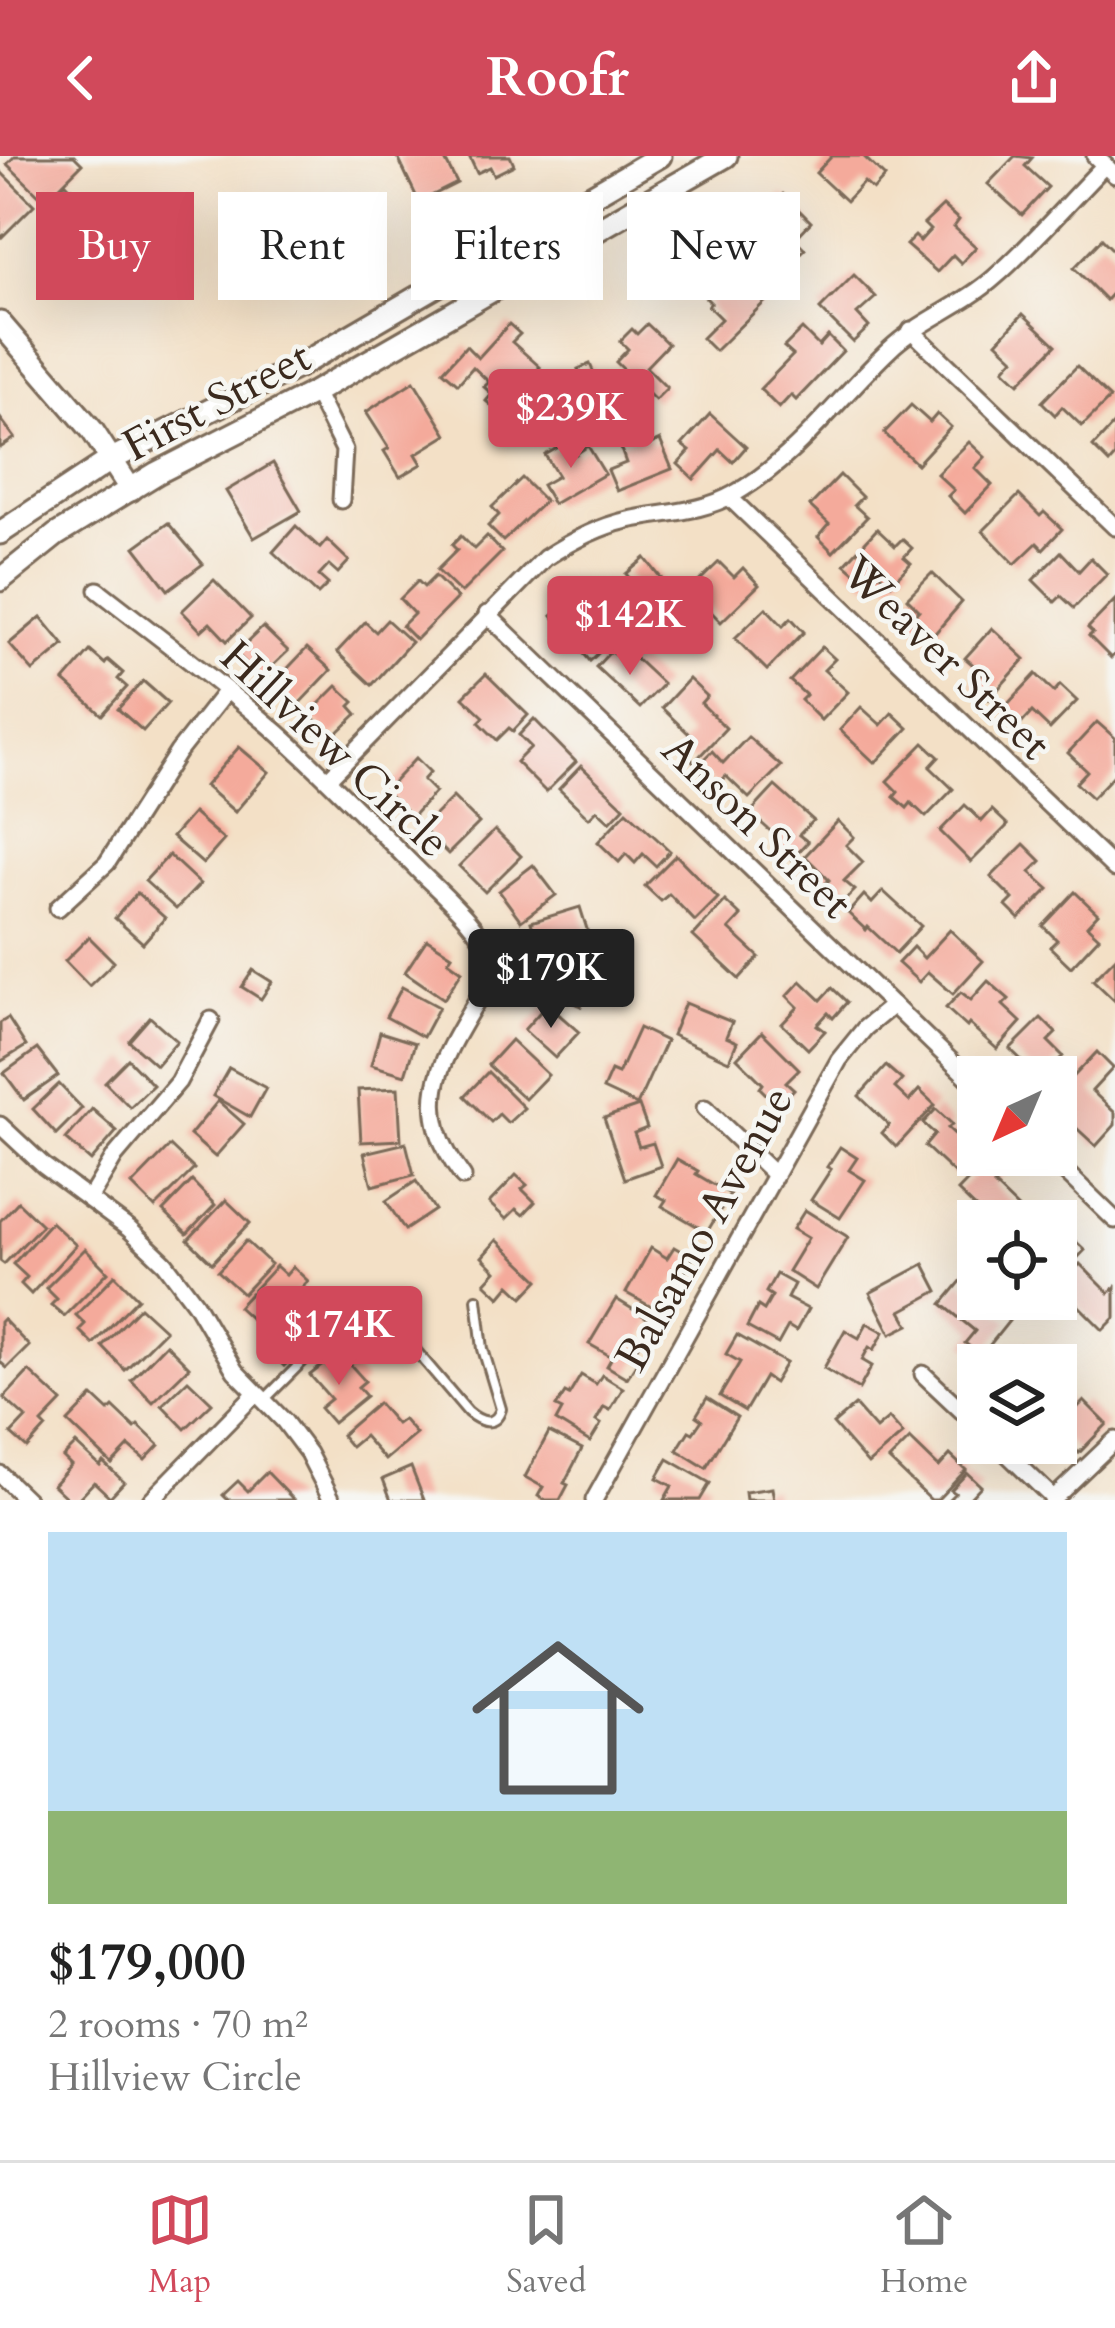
<!DOCTYPE html>
<html lang="en">
<head>
<meta charset="utf-8">
<style>
  body { margin:0; font-family:Cardo,serif; background:#f2f2f2; color:#222; height:100vh; display:flex; flex-direction:column; font-size:45px; white-space:nowrap }
  * { box-sizing:border-box; margin:0 }
  p { font-size:39px; color:#767676 }
  .icon { flex:none; width:66px; height:66px; fill:none; stroke:currentColor; stroke-width:2; stroke-linecap:round; stroke-linejoin:round }
  .map { position:relative; height:1344px; overflow:hidden }
  .sheet { display:flex; flex-direction:column; background:#fff; flex:1 }
  .sheet>* { flex:none }
  .hud { position:absolute; left:36px; top:36px; width:1044px; height:108px; display:flex; gap:24px }
  .needle { width:78px; rotate:224deg }
  .controls { position:absolute; left:957px; top:900px; display:grid; gap:24px }
  .controls a { display:grid; place-items:center; width:120px; height:120px; border-radius:0px; background:#fff; box-shadow:0 12px 48px #0002; font-size:60px }
  .price { position:absolute; translate:-50% -102px; padding:0 27px; border-radius:12px; background:#d1495b; color:#fff; font-size:39px; line-height:78px; filter:drop-shadow(0 3px 6px #0008) }
  .price::after { content:''; position:absolute; left:50%; top:72px; width:36px; height:27px; margin-left:-18px; background:inherit; clip-path:polygon(0 0,100% 0,50% 100%) }
  .price.active { background:#222; color:#fff }
  ul { padding:0; list-style:none }
  li { display:grid; align-content:center; gap:24px; height:636px; padding:0 48px }
  li+li { border-top:3px solid #e0e0e0 }
  li span { display:grid; place-items:center; height:372px; border-radius:0px; color:#555 }
  li>.icon { margin-inline-start:auto }
  span .icon { width:216px; height:216px; fill:#fffc; stroke-width:1 }
  li b { font-size:51px }
  .chip { padding:0 42px; border-radius:0px; background:#fff; box-shadow:0 12px 48px #0002; font-size:42px; line-height:108px }
  .chip.active { background:#d1495b; color:#fff }
  header { display:flex; justify-content:space-between; align-items:center; height:156px; padding:0 48px; background:#d1495b; color:#fff; font-size:54px; font-weight:800 }
  .tab-bar { display:flex; justify-content:space-around; align-items:center; height:168px; border-top:3px solid #e0e0e0; background:#fff; font-size:33px; color:#767676 }
  .tab-bar a { display:grid; justify-items:center; gap:6px }
  .tab-bar .active { color:#d1495b }
  .map>svg:first-child { display:block }
  .building { fill:#f4aa9b }
  .lines { fill:none; stroke-linecap:round; stroke-linejoin:round }
  .service-casing { stroke:#7b6a59; stroke-width:14 }
  .minor-casing { stroke:#7b6a59; stroke-width:21 }
  .secondary-casing { stroke:#7b6a59; stroke-width:27 }
  .service { stroke:#fff; stroke-width:8 }
  .minor { stroke:#fff; stroke-width:15 }
  .secondary { stroke:#fff; stroke-width:21 }
  .labels { text-anchor:middle; stroke-width:9; stroke-linejoin:round; paint-order:stroke }
  .street-label { font-size:45px; fill:#3b2a1e; stroke:#f6f6f2 }
</style>
</head>
<body>
<header><svg class="icon" aria-label="back" viewBox="0 0 24 24"><path d="M15 5l-7 7 7 7"/></svg>Roofr<svg class="icon" aria-label="share" viewBox="0 0 24 24"><path d="M12 15V3M7 8l5-5 5 5M5 13v7h14v-7"/></svg></header>
<div class="map">
<svg width="1115" height="1344" viewBox="0 0 1115 1344">
  <rect width="100%" height="100%" fill="#f6f6f2"/>
  <filter id="ink" filterUnits="userSpaceOnUse"><feTurbulence type="fractalNoise" baseFrequency=".00833" numOctaves="2"/><feDisplacementMap in="SourceGraphic" scale="24" xChannelSelector="R" yChannelSelector="G"/><feConvolveMatrix kernelMatrix="1 2 1 2 8 2 1 2 1" color-interpolation-filters="sRGB"/></filter>
  <filter id="wash" filterUnits="userSpaceOnUse"><feTurbulence type="fractalNoise" baseFrequency=".004" numOctaves="4" result="noise"/><feDisplacementMap in="SourceGraphic" scale="48" xChannelSelector="R" yChannelSelector="G"/><feGaussianBlur stdDeviation="2.7" result="paint"/><feColorMatrix in="noise" values="0 0 0 0 0 0 0 0 0 0 0 0 0 0 0 0 0 1.4 0 .05"/><feComposite in="paint" operator="in"/></filter>
  <g filter="url(#wash)">
    <rect width="100%" height="100%" fill="#f3e0c6"/>
    <g id="blocks">
      <g class="building">
        <polygon points="15,0 74,0 82,8 55,35 66,27 70,31 53,47 48,42 45,45 7,8"/>
        <polygon points="402,0 443,0 457,27 419,46 398,2"/>
        <polygon points="469,0 510,0 514,9 494,19 490,11 477,17"/>
        <polygon points="832,0 863,0 885,21 873,34 864,26 846,45 816,17"/>
        <polygon points="1015,0 1032,2 1025,10 1048,31 1022,59 988,28"/>
        <polygon points="0,15 34,49 2,81 0,78"/>
        <polygon points="783,38 811,66 795,83 805,93 790,108 752,70 764,59 769,63 779,52 774,47"/>
        <polygon points="943,50 959,64 954,71 976,91 961,107 953,99 937,116 906,89 915,80 920,85 930,74 924,68"/>
        <polygon points="1102,83 1115,96 1115,134 1106,144 1074,112"/>
        <polygon points="740,101 755,117 760,112 779,132 715,195 702,182 721,163 708,150 711,147 698,134 710,122 723,135 737,122 728,113"/>
        <polygon points="854,119 876,141 857,158 869,171 853,186 820,153"/>
        <polygon points="1023,158 1056,189 1019,227 1004,213 1014,202 997,186"/>
        <polygon points="509,168 520,178 512,186 540,211 499,256 486,245 492,238 484,231 489,226 473,211 458,228 443,215 466,190 478,202"/>
        <polygon points="647,168 668,188 646,211 667,232 655,244 616,206 628,193 620,185 632,173 637,178"/>
        <polygon points="802,173 819,190 828,180 843,195 796,244 791,239 779,252 760,233 793,199 784,191"/>
        <polygon points="590,208 596,222 602,220 607,233 589,240 578,213"/>
        <polygon points="1077,210 1110,242 1082,270 1062,251 1055,259 1042,246"/>
        <polygon points="414,225 447,279 416,298 422,308 400,321 384,295 389,292 366,256"/>
        <polygon points="911,249 930,266 937,258 951,271 917,308 884,277"/>
        <polygon points="710,258 746,291 733,306 720,294 694,323 678,308 690,295 682,289"/>
        <polygon points="0,262 15,282 0,292"/>
        <polygon points="1115,267 1115,300 1109,307 1093,291"/>
        <polygon points="646,277 651,288 660,284 672,313 617,335 608,314 626,307 619,288"/>
        <polygon points="569,285 576,298 588,290 605,318 553,348 542,329 558,320 545,299"/>
        <polygon points="969,286 985,301 975,312 992,329 965,357 948,340 954,334 937,318"/>
        <polygon points="273,307 301,355 254,382 226,335"/>
        <polygon points="840,319 862,341 854,349 867,361 833,396 818,381 829,368 810,350"/>
        <polygon points="522,322 545,345 503,385 488,370 499,359 492,351"/>
        <polygon points="1019,339 1040,360 1044,356 1062,373 1043,393 1037,387 1015,408 983,375"/>
        <polygon points="168,367 203,408 168,434 135,391"/>
        <polygon points="296,370 320,392 327,384 349,405 338,417 329,409 319,420 328,428 318,438 273,396"/>
        <polygon points="877,373 895,390 902,383 912,392 904,401 911,407 891,428 879,417 868,428 845,408"/>
        <polygon points="461,380 474,393 487,380 502,396 461,437 437,414 457,394 452,389"/>
        <polygon points="1061,396 1079,415 1091,402 1107,418 1074,452 1061,440 1055,446 1033,424"/>
        <polygon points="645,402 661,422 642,437 626,418"/>
        <polygon points="719,406 734,421 743,412 759,429 721,466 690,434"/>
        <polygon points="932,417 962,446 930,483 910,464 919,454 907,442"/>
        <polygon points="435,420 457,442 416,484 402,470 414,458 400,443 418,425 424,431"/>
        <polygon points="214,424 251,462 227,485 210,467 201,475 182,455"/>
        <polygon points="576,440 594,461 600,456 616,475 602,487 605,491 590,505 552,460"/>
        <polygon points="1115,444 1115,498 1111,502 1089,480 1093,477 1088,472"/>
        <polygon points="766,452 783,470 791,462 804,476 767,514 735,482"/>
        <polygon points="41,461 64,489 33,515 9,488"/>
        <polygon points="387,464 411,486 372,529 337,496 365,466 376,476"/>
        <polygon points="263,471 288,495 260,522 236,497"/>
        <polygon points="992,472 1025,503 989,543 973,528 983,517 965,502"/>
        <polygon points="822,491 835,503 824,514 848,536 821,564 801,544 806,539 790,525"/>
        <polygon points="307,492 331,514 297,550 273,528"/>
        <polygon points="90,495 105,508 108,504 123,517 118,523 127,531 102,559 64,525"/>
        <polygon points="611,495 625,507 632,499 663,528 640,552 596,511"/>
        <polygon points="486,518 528,559 513,575 509,572 497,584 479,566 484,561 463,541"/>
        <polygon points="1036,518 1054,536 1060,529 1077,545 1050,573 1032,556 1021,568 1004,552"/>
        <polygon points="689,523 707,540 701,547 726,572 694,606 679,591 690,579 662,552"/>
        <polygon points="143,525 168,547 143,575 118,553"/>
        <polygon points="337,530 354,546 350,550 357,558 333,581 309,558"/>
        <polygon points="861,551 881,569 892,557 908,572 875,607 840,574"/>
        <polygon points="534,563 576,606 546,636 516,606 531,591 519,579"/>
        <polygon points="1097,566 1115,582 1115,618 1092,642 1076,627 1087,615 1068,597"/>
        <polygon points="748,581 781,610 749,642 726,620 716,630 696,611 712,595 723,607"/>
        <polygon points="924,587 939,601 930,611 953,633 926,661 911,647 907,652 894,641 898,636 887,625"/>
        <polygon points="239,591 269,616 235,656 205,630"/>
        <polygon points="416,602 430,616 423,624 435,636 412,661 385,635"/>
        <polygon points="581,610 624,651 610,666 597,654 589,662 559,633"/>
        <polygon points="775,630 813,664 799,679 808,686 792,703 772,684 776,680 750,657"/>
        <polygon points="453,641 479,667 448,698 422,672"/>
        <polygon points="965,649 982,665 992,654 1008,669 971,706 940,675"/>
        <polygon points="627,655 670,695 656,710 643,698 635,707 626,698 619,706 598,686"/>
        <polygon points="193,657 224,684 203,708 172,681"/>
        <polygon points="838,665 854,681 846,689 863,706 844,725 855,734 840,749 822,731 829,724 805,700"/>
        <polygon points="495,674 521,700 485,736 459,710"/>
        <polygon points="1024,688 1041,705 1030,716 1049,733 1019,763 1006,750 1013,743 991,721"/>
        <polygon points="169,699 200,728 176,753 145,725"/>
        <polygon points="676,699 718,742 695,765 669,738 661,745 645,730"/>
        <polygon points="533,709 556,739 521,765 499,735"/>
        <polygon points="883,735 921,770 896,797 868,771 866,774 848,757 864,739 872,747"/>
        <polygon points="1075,736 1098,758 1087,770 1099,781 1071,811 1050,791 1057,784 1043,770"/>
        <polygon points="137,737 165,762 143,787 115,762"/>
        <polygon points="725,745 741,760 729,773 759,801 739,823 693,780"/>
        <polygon points="580,751 591,786 542,801 531,766"/>
        <polygon points="950,774 983,805 953,838 928,816 919,826 898,807 913,791 924,802"/>
        <polygon points="89,781 114,806 89,830 65,805"/>
        <polygon points="427,783 452,799 448,805 462,815 444,843 405,816"/>
        <polygon points="553,801 602,820 596,837 587,833 581,850 540,834"/>
        <polygon points="1115,802 1115,845 1093,824"/>
        <polygon points="253,814 272,826 261,843 242,831"/>
        <polygon points="801,825 821,844 832,832 847,846 833,862 828,857 817,869 825,875 808,893 782,868 798,851 787,840"/>
        <polygon points="988,825 1009,843 1003,849 1021,866 997,893 969,868 967,871 946,852 961,836 971,844"/>
        <polygon points="402,831 439,851 423,881 386,861"/>
        <polygon points="685,847 732,866 726,881 737,886 729,905 672,879"/>
        <polygon points="547,848 579,876 555,902 524,874"/>
        <polygon points="150,861 177,885 156,909 129,885"/>
        <polygon points="8,862 26,890 0,906 0,867"/>
        <polygon points="1041,862 1056,877 1048,885 1063,900 1045,918 1048,921 1029,921 1034,916 1010,893"/>
        <polygon points="639,872 666,885 637,949 603,933 611,915 618,918"/>
        <polygon points="380,876 415,887 405,919 371,909"/>
        <polygon points="762,876 799,913 786,926 794,933 778,950 760,932 763,928 737,902"/>
        <polygon points="511,884 548,919 525,943 488,909"/>
        <polygon points="37,893 58,920 24,944 4,917"/>
        <polygon points="1097,896 1113,912 1092,935 1115,957 1115,969 1096,990 1069,965 1066,968 1056,958 1056,939"/>
        <polygon points="128,903 153,929 130,951 105,926"/>
        <polygon points="886,910 902,924 895,932 909,945 919,934 935,949 896,991 882,977 889,969 859,940"/>
        <polygon points="229,912 266,932 250,961 213,940"/>
        <polygon points="488,916 524,952 508,967 499,958 491,966 465,940"/>
        <polygon points="59,928 82,952 56,978 33,953"/>
        <polygon points="398,932 401,984 361,986 358,934"/>
        <polygon points="218,945 244,968 215,1001 190,979"/>
        <polygon points="639,950 647,972 634,977 639,991 653,987 661,1010 625,1023 604,962"/>
        <polygon points="92,953 117,975 91,1005 66,983"/>
        <polygon points="936,953 952,968 948,972 961,984 966,978 978,989 978,1000 958,1021 925,990 935,978 923,967"/>
        <polygon points="406,987 414,1019 372,1030 364,997"/>
        <polygon points="170,990 194,1013 155,1052 132,1029"/>
        <polygon points="840,991 857,1002 849,1014 865,1024 840,1062 811,1044 831,1013 827,1011"/>
        <polygon points="990,1002 1005,1017 994,1029 1024,1058 1017,1065 989,1065 958,1035"/>
        <polygon points="677,1003 698,1015 696,1018 730,1038 707,1076 662,1050 666,1044 656,1039"/>
        <polygon points="516,1019 527,1029 522,1033 535,1046 523,1059 516,1053 506,1063 489,1047"/>
        <polygon points="192,1025 215,1049 187,1078 163,1055"/>
        <polygon points="416,1025 435,1054 405,1074 386,1045"/>
        <polygon points="226,1044 250,1067 212,1107 188,1084"/>
        <polygon points="18,1046 42,1069 4,1108 0,1105 0,1065"/>
        <polygon points="805,1054 848,1081 816,1133 788,1115 808,1082 793,1073"/>
        <polygon points="51,1066 76,1089 31,1138 21,1128 27,1121 13,1108"/>
        <polygon points="1068,1078 1085,1094 1056,1124 1056,1087 1058,1089"/>
        <polygon points="497,1084 539,1124 523,1141 510,1129 500,1141 485,1127 496,1115 482,1101"/>
        <polygon points="246,1085 271,1108 243,1138 218,1115"/>
        <polygon points="674,1091 693,1102 680,1126 676,1124 659,1155 626,1137 651,1092 667,1102"/>
        <polygon points="85,1093 108,1116 64,1160 51,1149 57,1143 46,1132"/>
        <polygon points="924,1108 938,1135 901,1155 909,1169 891,1178 870,1137"/>
        <polygon points="1080,1108 1109,1137 1115,1131 1115,1162 1103,1174 1059,1130"/>
        <polygon points="276,1110 286,1119 293,1111 308,1125 262,1173 238,1151"/>
        <polygon points="776,1118 794,1128 787,1142 808,1153 796,1175 788,1170 778,1188 747,1171 758,1150 764,1154 772,1140 766,1136"/>
        <polygon points="115,1119 138,1142 93,1188 79,1174 85,1168 76,1159"/>
        <polygon points="961,1125 978,1139 978,1143 982,1143 1009,1165 981,1200 965,1187 975,1175 942,1148"/>
        <polygon points="307,1139 331,1162 284,1210 260,1186"/>
        <polygon points="616,1143 652,1165 634,1196 641,1200 627,1222 607,1210 612,1201 589,1188"/>
        <polygon points="140,1151 165,1174 125,1214 102,1190"/>
        <polygon points="3,1163 29,1190 7,1212 0,1206 0,1166"/>
        <polygon points="867,1167 884,1176 874,1194 869,1191 862,1204 872,1210 859,1233 824,1212 845,1174 859,1182"/>
        <polygon points="737,1179 786,1207 774,1227 765,1221 745,1255 720,1240 740,1206 726,1198"/>
        <polygon points="166,1188 189,1211 153,1246 131,1224"/>
        <polygon points="1020,1189 1038,1206 1035,1209 980,1209 996,1192 1008,1203"/>
        <polygon points="333,1201 342,1211 348,1206 365,1225 358,1231 366,1240 333,1267 320,1252 331,1243 310,1219"/>
        <polygon points="29,1215 62,1246 42,1267 46,1271 27,1292 11,1278 26,1262 4,1242"/>
        <polygon points="581,1219 596,1228 602,1219 623,1232 610,1254 604,1251 596,1265 601,1268 590,1286 556,1265 562,1254 556,1251 565,1237 569,1239"/>
        <polygon points="188,1224 212,1247 185,1273 162,1249"/>
        <polygon points="1056,1233 1076,1253 1084,1245 1107,1268 1079,1297 1056,1274"/>
        <polygon points="93,1240 109,1255 113,1251 135,1272 138,1269 159,1289 145,1304 129,1290 112,1308 68,1266"/>
        <polygon points="707,1242 737,1261 706,1312 677,1294 689,1275 693,1277 702,1264 696,1260"/>
        <polygon points="378,1247 396,1268 403,1263 416,1278 385,1304 364,1280 351,1291 341,1279"/>
        <polygon points="855,1249 876,1273 889,1262 903,1278 868,1308 833,1268"/>
        <polygon points="549,1276 582,1293 564,1327 568,1329 560,1344 544,1344 538,1340 543,1331 525,1321"/>
        <polygon points="910,1283 939,1311 950,1299 966,1314 937,1344 931,1344 889,1304"/>
        <polygon points="76,1288 100,1310 103,1306 124,1326 110,1341 94,1326 77,1344 69,1344 53,1329 71,1309 63,1301"/>
        <polygon points="668,1303 710,1327 700,1344 664,1344 672,1330 657,1322"/>
        <polygon points="411,1311 424,1344 391,1344 383,1323"/>
        <polygon points="267,1316 294,1344 228,1344 223,1339 238,1325 248,1335"/>
        <polygon points="967,1317 981,1330 968,1344 948,1344 955,1337 951,1334"/>
        <polygon points="772,1332 774,1344 746,1344 745,1336"/>
      </g>
    </g>
  </g>
  <g filter="url(#ink)">
    <use href="#blocks" fill-opacity="0" stroke="#7b6a59" stroke-width="3"/>
    <g class="lines">
      <g class="service-casing">
        <path id="service" d="M264 1244 342 1166 368 1156 388 1162 468 1256C480 1266 495 1272 501 1253L483 1193 477 1143"/>
      </g>
      <g class="minor-casing">
        <g id="minor">
          <polyline points="1095,0 1115,19"/>
          <polyline points="911,174 1115,371"/>
          <polyline points="315,236 344,294 341,344"/>
          <polyline points="729,341 1115,713"/>
          <path d="M98 434C158 481 221 527 278 577 326 620 370 666 416 712 437 734 485 773 490 804 493 820 484 832 476 846 437 911 412 952 463 1021"/>
          <polyline points="487,458 978,931"/>
          <path d="M328 623 545 402C571 385 597 371 628 364 664 356 701 357 734 338 796 303 838 242 889 194 920 164 963 150 995 121 1034 87 1068 46 1105 9"/>
          <polyline points="58,752 107,707 178,596 226,535"/>
          <polyline points="705,952 773,1017"/>
          <polyline points="0,969 44,1010 129,1073 165,1107 195,1147 235,1215 284,1265 308,1297 332,1344"/>
          <polyline points="1048,999 1115,1064"/>
          <polyline points="90,1042 115,1000 178,926 211,864"/>
          <polyline points="923,1218 978,1270"/>
          <polyline points="996,1287 1054,1343"/>
          <polyline points="0,1318 27,1344"/>
          <polyline points="151,1344 255,1238"/>
          <polyline points="594,1344 839,904 865,872 893,849"/>
          <polyline points="1052,1344 1115,1284"/>
        </g>
      </g>
      <g class="secondary-casing">
        <g id="secondary">
          <polyline points="0,167 92,274 131,334"/>
          <polyline points="0,377 112,303 297,211 660,0"/>
          <polyline points="0,424 56,379 157,317 315,236 726,0"/>
        </g>
      </g>
      <use href="#service" class="service"/>
      <use href="#minor" class="minor"/>
      <use href="#secondary" class="secondary"/>
    </g>
  </g>
  <g class="labels">
    <g class="street-label">
      <text transform="translate(216 244) rotate(-28)" y="16">First Street</text>
      <text transform="translate(947 501) rotate(44)" y="16">Weaver Street</text>
      <text transform="translate(336 592) rotate(43)" y="16">Hillview Circle</text>
      <text transform="translate(758 669) rotate(44)" y="16">Anson Street</text>
      <text transform="translate(703 1072) rotate(-61)" y="16">Balsamo Avenue</text>
    </g>
  </g>
</svg>
<div class="controls">
<a><svg class="needle" viewBox="-14 -14 28 28"><path d="M0-13l5 13h-10z" fill="#e53935"/><path d="M0 13l5-13h-10z" fill="#767676"/></svg></a>
<a><svg class="icon" aria-label="locate" viewBox="0 0 24 24"><circle cx="12" cy="12" r="6"/><path d="M12 2v4M12 18v4M2 12h4M18 12h4"/></svg></a>
<a><svg class="icon" aria-label="layers" viewBox="0 0 24 24"><path d="M12 4l9 5-9 5-9-5zM3 14l9 5 9-5"/></svg></a>
</div>
<b class="price" style="left:571px;top:315px">$239K</b>
<b class="price" style="left:630px;top:522px">$142K</b>
<b class="price active" style="left:551px;top:875px">$179K</b>
<b class="price" style="left:339px;top:1232px">$174K</b>
<div class="hud">
<a class="chip active">Buy</a>
<a class="chip">Rent</a>
<a class="chip">Filters</a>
<a class="chip">New</a>
</div>
</div>
<section class="sheet">
<ul>
<li><span style="background:linear-gradient(#bfe0f5 75%,#8fb573 0)"><svg class="icon" aria-label="home" viewBox="0 0 24 24"><path d="M3 11l9-7 9 7M6 9v11h12V9"/></svg></span><div><b>$179,000</b><p>2 rooms · 70 m²</p><p>Hillview Circle</p></div></li>
</ul>
</section>
<nav class="tab-bar">
<a class="active"><svg class="icon" aria-label="map" viewBox="0 0 24 24"><path d="M3 6l6-2 6 2 6-2v14l-6 2-6-2-6 2zM9 4v14M15 6v14"/></svg>Map</a>
<a><svg class="icon" aria-label="saved" viewBox="0 0 24 24"><path d="M7 4h10v16l-5-4-5 4z"/></svg>Saved</a>
<a><svg class="icon" aria-label="home" viewBox="0 0 24 24"><path d="M3 11l9-7 9 7M6 9v11h12V9"/></svg>Home</a>
</nav>
</body>
</html>
